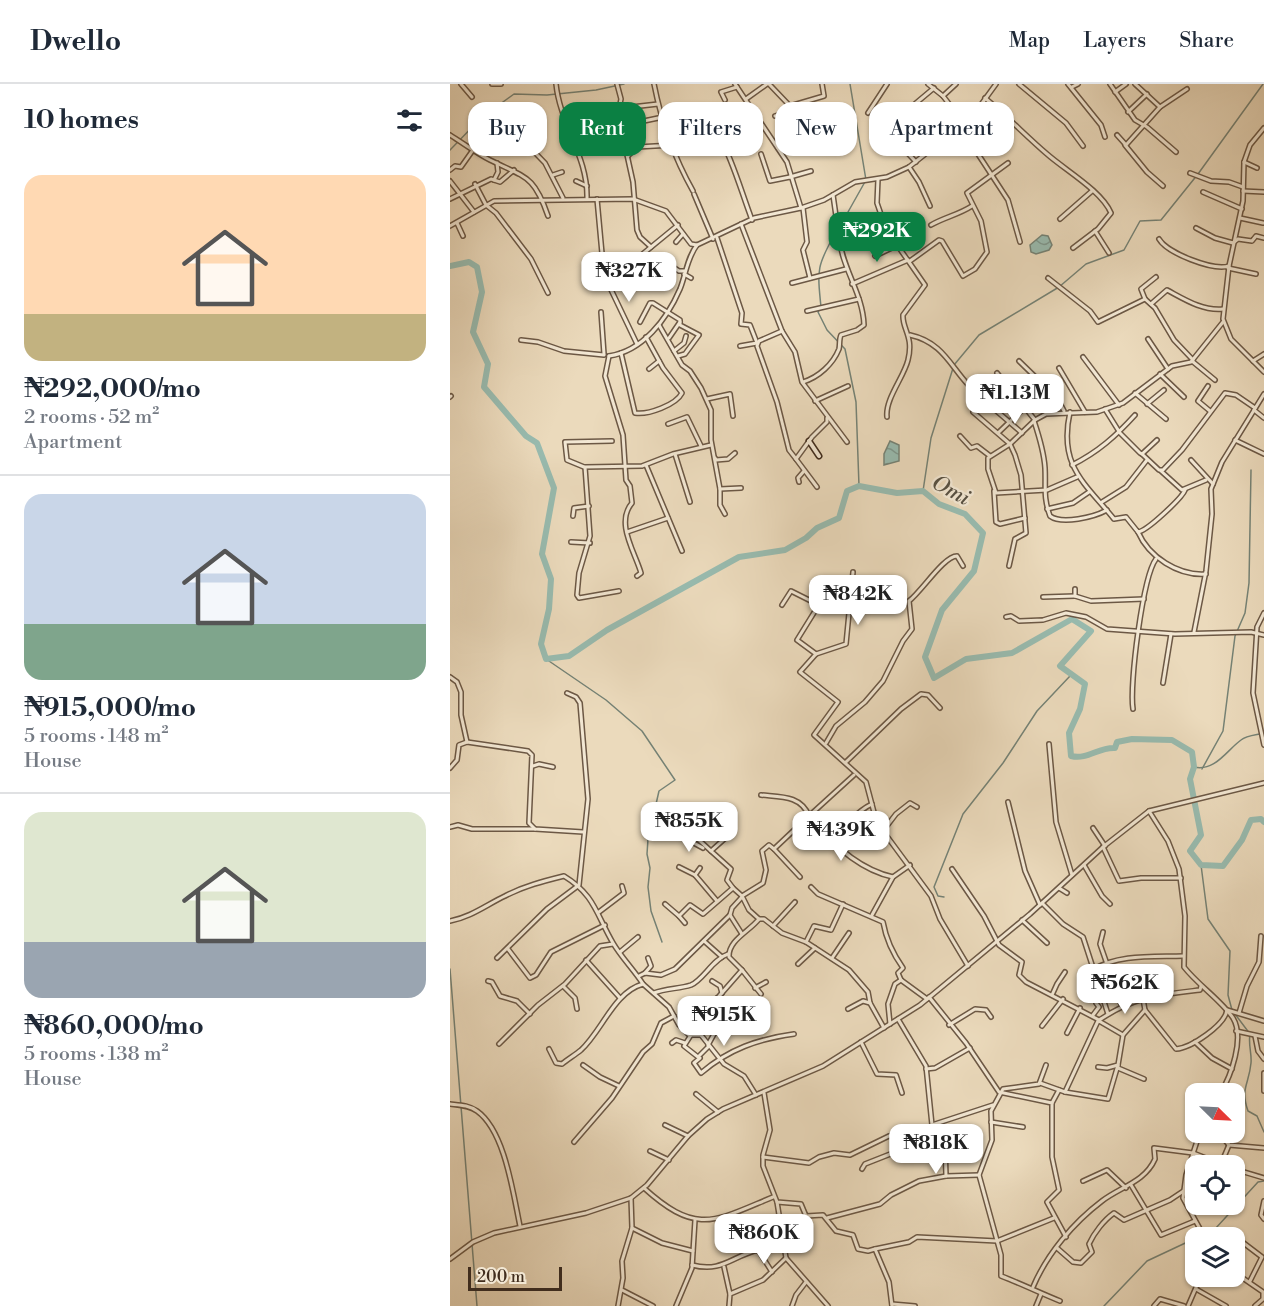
<!DOCTYPE html>
<html lang="en">
<head>
<meta charset="utf-8">
<style>
  body { margin:0; font-family:"Libre Bodoni",serif; background:#f2f2f3; color:#1f2937; height:100vh; display:flex; flex-direction:column; font-size:22px; white-space:nowrap }
  * { box-sizing:border-box; margin:0 }
  p { font-size:20px; color:#747a83 }
  .icon { flex:none; width:33px; height:33px; fill:none; stroke:currentColor; stroke-width:2; stroke-linecap:round; stroke-linejoin:round }
  .map { position:relative; flex:1; overflow:hidden }
  .details { display:flex; flex-direction:column; background:#fff; width:450px }
  .details>* { flex:none }
  .guide { position:absolute; left:18px; top:18px; width:570px; height:54px; display:flex; gap:12px }
  .needle { width:39px; rotate:114deg }
  .buttons { position:absolute; left:735px; top:999px; display:grid; gap:12px }
  .buttons a { display:grid; place-items:center; width:60px; height:60px; border-radius:12px; background:#fff; box-shadow:0 2px 4px #0004; font-size:30px }
  .scale { position:absolute; left:18px; bottom:15px; width:94px; box-sizing:border-box; padding-left:6px; border:3px solid #412d1d; border-top:0; font-size:16px; line-height:21px; white-space:nowrap; color:#412d1d; -webkit-text-stroke:4px #f2e7d3; paint-order:stroke }
  .price { position:absolute; translate:-50% -51px; padding:0 14px; border-radius:12px; background:#fff; color:#222; font-size:20px; line-height:39px; filter:drop-shadow(0 2px 3px #0008) }
  .price::after { content:''; position:absolute; left:50%; top:36px; width:18px; height:14px; margin-left:-9px; background:inherit; clip-path:polygon(0 0,100% 0,50% 100%) }
  .price.active { background:#0b8043; color:#fff }
  ul { padding:0; list-style:none }
  li { display:grid; align-content:center; gap:12px; height:318px; padding:0 24px }
  li+li { border-top:2px solid #e0e1e3 }
  li span { display:grid; place-items:center; height:186px; border-radius:18px; color:#555 }
  li>.icon { margin-inline-start:auto }
  span .icon { width:108px; height:108px; fill:#fffc; stroke-width:1 }
  li b { font-size:26px }
  h2 { display:flex; justify-content:space-between; align-items:center; height:72px; padding:0 24px; font-size:26px }
  .tag { padding:0 21px; border-radius:18px; background:#fff; box-shadow:0 2px 4px #0004; font-size:21px; line-height:54px }
  .tag.active { background:#0b8043; color:#fff }
  header { display:flex; align-items:center; gap:36px; box-sizing:border-box; height:84px; padding:0 30px; background:#fff; border-bottom:2px solid #e0e1e3 }
  header strong { font-size:28px }
  nav { display:flex; gap:33px; margin-inline-start:auto; font-size:21px }
  main { display:flex; flex:1; min-height:0 }
  .map>svg:first-child { display:block }
  .water { fill:url(#water-waves); stroke:#758275; stroke-width:1.5 }
  .lines { fill:none; stroke-linecap:round; stroke-linejoin:round }
  .stream { stroke:#758275; stroke-width:1.5 }
  .river { stroke:#98bbaf; stroke-width:6 }
  .street-casing { stroke:#6c5845; stroke-width:6 }
  .secondary-casing { stroke:#412d1d; stroke-width:7 }
  .street { stroke:#f2e7d3; stroke-width:3 }
  .secondary { stroke:#f2e7d3; stroke-width:4 }
  .labels { text-anchor:middle; stroke-width:4.5; stroke-linejoin:round; paint-order:stroke }
  .water-label { font-size:21px; font-style:italic; fill:#575042; stroke:#f2e7d3 }
</style>
</head>
<body>
<header>
<strong>Dwello</strong>
<nav><a>Map</a><a>Layers</a><a>Share</a></nav>
</header>
<main>
<section class="details">
<h2>10 homes<svg class="icon" aria-label="filters" viewBox="0 0 24 24"><path d="M4 7h16M4 17h16"/><circle cx="9" cy="7" r="2"/><circle cx="15" cy="17" r="2"/></svg></h2>
<ul>
<li><span style="background:linear-gradient(#ffd9b3 75%,#c2b280 0)"><svg class="icon" aria-label="home" viewBox="0 0 24 24"><path d="M3 11l9-7 9 7M6 9v11h12V9"/></svg></span><div><b>₦292,000/mo</b><p>2 rooms · 52 m²</p><p>Apartment</p></div></li>
<li><span style="background:linear-gradient(#c9d6e8 70%,#7fa58c 0)"><svg class="icon" aria-label="home" viewBox="0 0 24 24"><path d="M3 11l9-7 9 7M6 9v11h12V9"/></svg></span><div><b>₦915,000/mo</b><p>5 rooms · 148 m²</p><p>House</p></div></li>
<li><span style="background:linear-gradient(#dfe7d0 70%,#9aa5b1 0)"><svg class="icon" aria-label="home" viewBox="0 0 24 24"><path d="M3 11l9-7 9 7M6 9v11h12V9"/></svg></span><div><b>₦860,000/mo</b><p>5 rooms · 138 m²</p><p>House</p></div></li>
</ul>
</section>
<div class="map">
<svg width="814" height="1222" viewBox="0 0 814 1222">
  <defs>
    <pattern id="water-waves" width="16" height="10" patternUnits="userSpaceOnUse" patternTransform="scale(1.5)"><rect width="16" height="10" fill="#98bbaf"/><path d="M0 5q4-4 8 0t8 0" fill="none" stroke="#7e988e"/></pattern>
  </defs>
  <rect width="100%" height="100%" fill="#ebdabc"/>
  <filter id="stains"><feTurbulence type="fractalNoise" baseFrequency=".00333" numOctaves="4"/><feColorMatrix values="0 0 0 0 .2 0 0 0 0 .09 0 0 0 0 .02 0 0 0 .5 -.17"/></filter>
  <radialGradient id="worn" r=".72"><stop offset=".6" stop-color="#630" stop-opacity="0"/><stop offset="1" stop-color="#630" stop-opacity=".3"/></radialGradient>
  <g class="water">
    <polygon points="592,151 598,152 602,161 599,166 586,170 581,168 580,161"/>
    <polygon points="440,357 449,361 449,377 434,381 434,370"/>
  </g>
  <g class="lines">
    <g class="stream">
      <polyline points="0,66 31,34 64,10 97,11 146,6 174,0"/>
      <polyline points="389,144 416,96 400,0"/>
      <path d="M386 148C367 181 367 185 371 223L368 228 377 246 395 265 406 318 409 402"/>
      <polyline points="473,407 481,354 504,281 529,251 609,203 636,180 674,166 690,137 711,136 748,90 813,0"/>
      <polyline points="96,575 156,616 192,647 225,696 209,707 198,755 197,770 200,784 198,803 201,827 212,858"/>
      <path d="M744 683C765 688 777 666 791 656 797 651 807 651 814 649"/>
      <polyline points="752,685 773,647 785,552 795,529 799,499 801,386"/>
      <polyline points="751,781 758,835 780,867 778,911 782,926"/>
      <polyline points="494,813 488,812 484,803 513,730 553,679 587,627 620,592"/>
      <polyline points="0,885 27,1222"/>
      <path d="M785 930 800 950C798 960 802 970 801 979 799 1001 790 1004 798 1027L807 1032 814 1048"/>
      <polyline points="756,1149 765,1145 808,1098 814,1097"/>
      <polyline points="747,1154 751,1151"/>
      <polyline points="654,1222 697,1177 746,1154"/>
    </g>
    <path class="river" d="M0 182 19 178 27 183 32 208 23 248 38 280 34 303 76 352 87 359 104 404 92 470 101 495 99 525 91 560 96 575 119 572 157 546 289 473 335 466 356 454 367 444 389 434 397 407 409 402 447 409 473 407 489 420 515 430 533 449 524 487 492 526 475 573 484 594 516 575 562 569 622 535 641 547 610 582 635 600 630 625 619 649 621 672C638 676 648 663 665 664L667 658 682 655 722 656 742 668 744 683 740 695 751 751 740 767 751 781 773 782 792 756 801 736 811 735 814 738"/>
    <g class="street-casing">
      <g id="street">
        <polyline points="11,0 22,13"/>
        <polyline points="42,0 51,0"/>
        <path d="M106 0C110 40 138 73 137 114"/>
        <polyline points="167,0 171,15 168,30 183,98 187,146 190,153 201,163"/>
        <path d="M204 0C211 36 225 75 243 107"/>
        <polyline points="285,0 337,78 351,124 374,116 405,98 437,93 459,83 522,33 546,0"/>
        <polyline points="319,0 340,22 348,47"/>
        <polyline points="478,0 493,12 513,38"/>
        <polyline points="569,0 616,39 633,62"/>
        <polyline points="618,0 651,41 655,53"/>
        <polyline points="660,0 685,36 697,43 726,68"/>
        <polyline points="685,0 710,23"/>
        <polyline points="622,3 628,0"/>
        <polyline points="665,8 676,0"/>
        <polyline points="493,12 506,0"/>
        <path d="M535 14C557 32 576 52 597 70 615 86 652 107 661 129L648 145 623 164"/>
        <polyline points="296,15 317,0"/>
        <polyline points="275,16 271,8 287,3"/>
        <polyline points="340,22 374,12 372,0"/>
        <polyline points="80,28 72,34 65,48 95,79 113,114"/>
        <polyline points="263,28 271,40 304,28"/>
        <polyline points="678,28 697,10"/>
        <polyline points="418,29 437,0"/>
        <polyline points="325,32 340,27"/>
        <polyline points="509,41 558,116 570,158"/>
        <polyline points="170,42 213,33"/>
        <polyline points="814,44 800,61 794,78 793,117 779,182 773,235 781,255 814,288"/>
        <path d="M0 51C13 59 26 69 40 76 76 94 84 91 98 132"/>
        <polyline points="667,51 676,61 710,23 737,5"/>
        <path d="M270 53C284 80 291 107 302 136"/>
        <polyline points="675,61 697,88 713,102"/>
        <polyline points="328,64 348,47 389,28"/>
        <polyline points="130,70 147,54 141,48 138,28 208,20"/>
        <polyline points="311,70 320,97 340,93"/>
        <polyline points="178,72 187,63 223,61"/>
        <polyline points="466,78 435,45 484,4"/>
        <polyline points="794,78 807,84"/>
        <polyline points="459,83 469,98 480,122"/>
        <polyline points="0,86 5,82 11,83 23,66"/>
        <polyline points="740,89 761,97 779,98 793,103"/>
        <polyline points="103,91 112,88"/>
        <polyline points="340,93 361,87"/>
        <path d="M428 95 427 119 436 145 475 201 453 231C452 245 464 252 458 276 454 293 435 315 437 333"/>
        <polyline points="44,96 48,88 47,79"/>
        <polyline points="0,97 24,128"/>
        <polyline points="126,97 137,102"/>
        <polyline points="25,100 36,121 46,129 81,175 98,209"/>
        <polyline points="793,107 814,108"/>
        <polyline points="753,108 792,125"/>
        <polyline points="244,110 263,155"/>
        <polyline points="383,111 389,153"/>
        <polyline points="0,115 41,95 50,98 64,86"/>
        <polyline points="147,115 154,191 187,260"/>
        <polyline points="353,124 357,158 353,166 360,194"/>
        <polyline points="790,134 813,139"/>
        <polyline points="610,135 642,107"/>
        <polyline points="7,139 13,152"/>
        <polyline points="291,140 332,247 345,268 352,298 397,358"/>
        <path d="M481 141C495 133 508 131 522 122"/>
        <polyline points="0,142 44,117 183,115 216,127 241,160 247,161 304,134 351,124"/>
        <polyline points="746,144 765,154 783,159 788,155 802,157 806,152 814,154"/>
        <polyline points="645,147 659,169"/>
        <polyline points="267,154 292,229 291,240 300,241 307,259 290,262"/>
        <path d="M709 155C717 169 763 187 779 182"/>
        <polyline points="226,158 233,150"/>
        <polyline points="425,172 448,161"/>
        <polyline points="189,173 228,141"/>
        <polyline points="460,177 489,156 492,157 513,192 525,185 537,168 531,137 517,109 558,79"/>
        <polyline points="220,181 229,187 235,187"/>
        <polyline points="778,184 806,190"/>
        <polyline points="234,190 241,194"/>
        <polyline points="598,194 640,227 648,238 695,215 705,224 724,256 743,276"/>
        <polyline points="342,199 396,185"/>
        <polyline points="402,200 458,176"/>
        <polyline points="695,215 691,205 706,193"/>
        <path d="M701 220 717 206C734 215 752 227 773 225"/>
        <polyline points="357,227 409,215"/>
        <polyline points="151,228 154,270"/>
        <polyline points="190,238 200,219 203,219 230,236 230,241 249,251 235,270 228,272"/>
        <polyline points="209,241 232,281 240,287 251,304 261,326 261,356 270,405 270,421 275,430"/>
        <polyline points="332,247 309,257 307,262 327,318 339,366 346,375"/>
        <path d="M460 251C501 260 503 296 535 314L534 318 523 328 560 360 565 371 571 391 576 449 565 455 559 482"/>
        <polyline points="219,254 230,238"/>
        <polyline points="698,255 718,285"/>
        <polyline points="71,256 88,258 114,267 154,271"/>
        <polyline points="224,267 234,259 236,252"/>
        <path d="M171 269 185 329C198 331 226 321 232 309L213 284 196 253"/>
        <path d="M159 272 155 292 173 351 176 396 180 402 182 419C165 439 185 468 191 489L187 492"/>
        <path d="M159 272C193 267 217 235 230 205 236 190 237 174 247 161"/>
        <polyline points="633,273 669,321"/>
        <polyline points="569,277 607,314 614,327"/>
        <polyline points="742,277 765,296"/>
        <polyline points="803,277 814,270"/>
        <polyline points="609,284 635,328"/>
        <polyline points="199,285 209,277"/>
        <polyline points="547,289 585,336"/>
        <polyline points="710,290 734,313"/>
        <path d="M353 298C369 293 383 280 389 265 390 261 389 255 391 251L407 246 414 241C413 210 392 184 389 153L433 133"/>
        <polyline points="758,302 748,317 760,327"/>
        <polyline points="685,309 716,335"/>
        <polyline points="0,313 1,312"/>
        <polyline points="257,315 280,310 283,332"/>
        <polyline points="365,317 398,302"/>
        <polyline points="535,317 572,349"/>
        <polyline points="697,320 714,306"/>
        <polyline points="655,325 670,349 690,369 692,370 707,356"/>
        <polyline points="804,326 814,334"/>
        <path d="M620 328C608 382 635 399 664 435L676 433 688 448C697 447 732 414 735 406"/>
        <path d="M584 337C589 352 594 368 595 384 596 403 593 413 600 432 612 441 644 433 657 426"/>
        <polyline points="218,340 237,333 251,362"/>
        <polyline points="548,349 575,323"/>
        <polyline points="510,352 521,364 527,362 540,372"/>
        <polyline points="785,356 814,370"/>
        <polyline points="225,370 240,418"/>
        <polyline points="692,370 709,386 713,386 732,366 775,309 786,311 805,324"/>
        <polyline points="265,374 266,376 278,375 285,369"/>
        <polyline points="741,376 763,400"/>
        <polyline points="196,381 232,467"/>
        <path d="M622 381C648 368 666 352 685 331"/>
        <polyline points="134,383 117,376 115,358 162,357"/>
        <polyline points="711,387 732,406 756,396"/>
        <polyline points="627,393 597,406 546,409 538,385 538,374 560,360 585,336 596,330 647,328 673,319 722,282 741,278 773,238"/>
        <polyline points="349,398 348,394 354,387"/>
        <polyline points="367,403 346,375 362,353 377,338 377,334"/>
        <polyline points="270,405 291,404"/>
        <polyline points="544,407 546,438 550,440 575,434"/>
        <polyline points="652,418 676,403 697,376"/>
        <polyline points="597,425 623,419 639,408"/>
        <polyline points="123,432 124,424 139,422"/>
        <polyline points="177,448 218,434"/>
        <path d="M688 448C699 473 728 492 756 490"/>
        <polyline points="121,458 140,459"/>
        <polyline points="403,488 396,560 366,570 350,588 388,618 364,651 416,698 425,732 433,747 481,812 490,835 518,882"/>
        <polyline points="625,505 625,512 641,517 694,515"/>
        <polyline points="169,507 129,514 127,511 129,489 140,452 135,383 192,382 223,370 261,361"/>
        <polyline points="593,513 625,512"/>
        <polyline points="332,521 341,507 369,521"/>
        <polyline points="814,529 807,543 803,609 814,661"/>
        <polyline points="556,533 561,532 569,537 593,536 616,529 636,533 657,545 725,550 801,548 814,551"/>
        <polyline points="744,548 756,487 762,430 761,405 772,378 814,310"/>
        <polyline points="366,570 347,556 370,519 368,507"/>
        <polyline points="0,593 7,598 11,608 11,631 17,658"/>
        <polyline points="713,599 721,550"/>
        <path d="M683 625C679 601 693 492 706 475"/>
        <path d="M376 659 386 642 415 618 433 597 453 557 462 545 459 517C472 507 494 472 507 472L513 482"/>
        <polyline points="599,660 606,738 622,791"/>
        <polyline points="396,678 451,625 471,610 478,611 490,624"/>
        <polyline points="83,682 89,680 103,683"/>
        <polyline points="0,684 7,676 9,661 17,658 78,667 82,671 79,739 85,745 133,748"/>
        <path d="M311 711C330 713 351 711 359 732L404 691"/>
        <polyline points="558,718 575,787 590,821"/>
        <path d="M699 727 718 757 729 785 735 832 734 883C748 901 772 917 783 934 795 954 781 992 770 1010"/>
        <polyline points="273,735 281,749 261,767 281,785 277,796 283,804"/>
        <polyline points="0,743 8,741 22,745 85,745"/>
        <polyline points="212,744 231,752 239,747 261,767"/>
        <polyline points="643,744 655,762"/>
        <polyline points="433,747 446,730 460,719 467,723"/>
        <polyline points="231,752 253,764"/>
        <path d="M380 754C396 744 404 728 422 720"/>
        <polyline points="653,763 669,797 691,794 731,794"/>
        <polyline points="324,765 350,793"/>
        <polyline points="634,781 652,812 660,820"/>
        <polyline points="229,783 245,791 267,817"/>
        <polyline points="502,785 534,832 549,861 572,878 569,891 576,898 649,936"/>
        <polyline points="245,791 250,784"/>
        <path d="M361 803 368 810 433 838C436 855 443 870 453 884L448 889 451 896"/>
        <polyline points="609,804 617,809"/>
        <polyline points="592,819 613,840 633,853 658,930"/>
        <polyline points="215,820 229,832 240,821 253,830 283,804 292,812"/>
        <polyline points="149,828 174,809 172,802"/>
        <polyline points="280,831 292,850"/>
        <polyline points="422,831 443,793 460,781"/>
        <polyline points="229,832 235,839"/>
        <polyline points="309,835 314,835 332,849 356,858 399,886 418,908 420,919"/>
        <polyline points="572,836 597,859"/>
        <path d="M0 837C21 833 36 821 55 812 74 802 94 797 114 792 145 811 146 830 163 859 171 873 184 886 193 900"/>
        <polyline points="323,842 345,818"/>
        <polyline points="653,848 650,860 672,923"/>
        <polyline points="254,857 272,873"/>
        <polyline points="356,858 364,842 381,846 393,820"/>
        <polyline points="58,865 80,894 86,891 101,868 155,841"/>
        <polyline points="170,868 188,853"/>
        <polyline points="47,874 97,825 129,801 138,715 130,619 126,613 117,609"/>
        <polyline points="382,874 399,849"/>
        <polyline points="136,876 170,914"/>
        <polyline points="348,880 365,864"/>
        <polyline points="292,886 311,910"/>
        <path d="M642 886C669 870 702 873 733 872"/>
        <polyline points="195,889 201,882 198,874"/>
        <polyline points="189,892 195,889 211,891 225,885 280,831 282,824 292,813"/>
        <polyline points="451,896 477,915"/>
        <polyline points="38,897 42,898 50,912 67,917 80,930"/>
        <polyline points="262,897 270,902 272,909"/>
        <polyline points="113,902 125,914 127,925"/>
        <polyline points="305,904 316,898"/>
        <path d="M204 909C216 904 229 905 241 901 253 896 263 875 278 870"/>
        <polyline points="602,911 607,900 615,888"/>
        <polyline points="479,913 516,959 549,1008 602,1019 602,1073 609,1106 597,1118 616,1153"/>
        <polyline points="267,914 282,942"/>
        <polyline points="398,925 413,917 420,919 434,944"/>
        <path d="M695 926 726 965C741 964 775 941 777 926L814 937"/>
        <polyline points="789,929 797,902 809,878 811,852"/>
        <polyline points="643,931 649,923 646,919 650,906 665,898"/>
        <polyline points="448,935 476,982 482,1041"/>
        <polyline points="649,937 673,951"/>
        <polyline points="440,940 438,920 445,900 451,896"/>
        <polyline points="237,941 245,939 251,951"/>
        <polyline points="499,941 525,925 536,926 541,933"/>
        <polyline points="592,942 613,915"/>
        <polyline points="786,947 814,953"/>
        <polyline points="617,949 630,924"/>
        <polyline points="241,951 234,962 248,973 259,962"/>
        <polyline points="805,952 808,967 814,975"/>
        <polyline points="411,958 427,990 446,991 452,1009"/>
        <polyline points="745,958 762,974 782,985"/>
        <polyline points="222,959 226,956 235,959"/>
        <polyline points="49,960 88,921 115,900 150,862 163,860"/>
        <path d="M258 961 264 950V918L292 886 279 873C278 856 300 847 309 835L299 826 292 812 313 799 316 786 312 767 319 761 324 765 359 732C380 758 410 786 443 793"/>
        <path d="M99 965 106 979 112 980C118 975 125 971 131 966 152 947 164 908 193 900L219 923 229 941 239 951H251L274 980 294 992 306 1011"/>
        <path d="M250 974 244 979 251 989C279 965 308 955 344 950"/>
        <polyline points="133,981 150,993 169,1002"/>
        <path d="M596 981 589 1000 553 1005 541 1027 542 1056 529 1091 551 1171V1192C572 1200 590 1209 610 1217"/>
        <polyline points="648,983 657,984 668,981 673,951 695,926 693,915"/>
        <polyline points="476,985 485,984 520,964"/>
        <polyline points="814,989 814,1007"/>
        <path d="M590 999 615 1008 648 937C682 913 709 911 750 906L751 902"/>
        <polyline points="615,1008 658,1015 668,981 668,984 694,995"/>
        <polyline points="314,1009 320,1046 313,1071 313,1082 327,1118 351,1120 356,1132 373,1131 386,1147 403,1151 408,1165 418,1167 425,1165 439,1198 442,1222"/>
        <polyline points="246,1010 268,1028"/>
        <polyline points="602,1019 609,1006"/>
        <path d="M0 1020C9 1021 19 1021 27 1027 55 1047 63 1109 70 1142"/>
        <polyline points="541,1038 573,1043"/>
        <polyline points="215,1041 238,1052"/>
        <polyline points="482,1046 484,1060 495,1059 496,1092 529,1091"/>
        <polyline points="750,1048 736,1091 733,1114 755,1154"/>
        <polyline points="755,1048 774,1055 779,1061 814,1064"/>
        <polyline points="124,1058 162,1014 193,968 202,960 211,939 224,932"/>
        <polyline points="200,1067 219,1076"/>
        <polyline points="313,1073 359,1079 369,1073 384,1069 400,1071 439,1052 482,1046 482,1041 543,1021"/>
        <polyline points="771,1080 779,1061"/>
        <polyline points="412,1085 415,1080 448,1067 484,1060"/>
        <polyline points="784,1085 814,1094"/>
        <polyline points="633,1097 657,1086 676,1104"/>
        <polyline points="681,1101 711,1151 745,1137"/>
        <path d="M194 1104C247 1152 265 1137 323 1113"/>
        <polyline points="814,1117 811,1131 814,1135"/>
        <polyline points="377,1134 430,1120 441,1111 469,1097 496,1092"/>
        <polyline points="182,1144 212,1159 243,1167"/>
        <polyline points="787,1154 812,1173 800,1197"/>
        <path d="M607 1164 623 1178 631 1179 642 1168 639 1160C644 1149 654 1136 664 1129L674 1136 720 1116 735 1106"/>
        <polyline points="425,1165 459,1158 467,1153 547,1157 604,1134"/>
        <polyline points="336,1174 378,1222"/>
        <polyline points="0,1175 23,1158 44,1149 136,1129 181,1114 197,1101 238,1052 257,1035 273,1025 373,982 470,921 580,830 653,763 699,727 814,699"/>
        <path d="M242 1181C272 1189 282 1172 308 1166L322 1188"/>
        <polyline points="274,1183 280,1210"/>
        <polyline points="784,1188 813,1208 813,1215 805,1222"/>
        <path d="M583 1203C597 1170 623 1139 652 1117 670 1103 695 1098 705 1075L704 1064 743 1069 776 1082"/>
        <polyline points="746,1205 776,1222"/>
        <polyline points="172,1206 203,1222"/>
        <polyline points="442,1220 465,1222"/>
        <polyline points="168,1222 173,1194 172,1177 182,1144 181,1114"/>
        <polyline points="226,1222 242,1184 245,1136"/>
        <polyline points="279,1222 280,1210 313,1196 336,1174 327,1118"/>
        <polyline points="342,1222 346,1211 356,1198"/>
        <polyline points="586,1222 591,1210"/>
        <polyline points="704,1222 710,1215 734,1222"/>
        <polyline points="738,1222 751,1192"/>
      </g>
    </g>
    <g class="secondary-casing">
      <polyline id="secondary" points="359,357 369,372"/>
    </g>
    <use href="#street" class="street"/>
    <use href="#secondary" class="secondary"/>
  </g>
  <g class="labels">
    <g class="water-label">
      <text transform="translate(501 406) rotate(28)" y="7">Omi</text>
    </g>
  </g>
  <rect width="100%" height="100%" filter="url(#stains)"/>
  <rect width="100%" height="100%" fill="url(#worn)"/>
</svg>
<div class="buttons">
<a><svg class="needle" viewBox="-14 -14 28 28"><path d="M0-13l5 13h-10z" fill="#e53935"/><path d="M0 13l5-13h-10z" fill="#747a83"/></svg></a>
<a><svg class="icon" aria-label="locate" viewBox="0 0 24 24"><circle cx="12" cy="12" r="6"/><path d="M12 2v4M12 18v4M2 12h4M18 12h4"/></svg></a>
<a><svg class="icon" aria-label="layers" viewBox="0 0 24 24"><path d="M12 4l9 5-9 5-9-5zM3 14l9 5 9-5"/></svg></a>
</div>
<div class="scale">200 m</div>
<b class="price active" style="left:427px;top:179px">₦292K</b>
<b class="price" style="left:179px;top:219px">₦327K</b>
<b class="price" style="left:565px;top:341px">₦1.13M</b>
<b class="price" style="left:408px;top:542px">₦842K</b>
<b class="price" style="left:239px;top:769px">₦855K</b>
<b class="price" style="left:391px;top:778px">₦439K</b>
<b class="price" style="left:675px;top:931px">₦562K</b>
<b class="price" style="left:274px;top:963px">₦915K</b>
<b class="price" style="left:486px;top:1091px">₦818K</b>
<b class="price" style="left:314px;top:1181px">₦860K</b>
<div class="guide">
<a class="tag">Buy</a>
<a class="tag active">Rent</a>
<a class="tag">Filters</a>
<a class="tag">New</a>
<a class="tag">Apartment</a>
</div>
</div>
</main>
</body>
</html>
